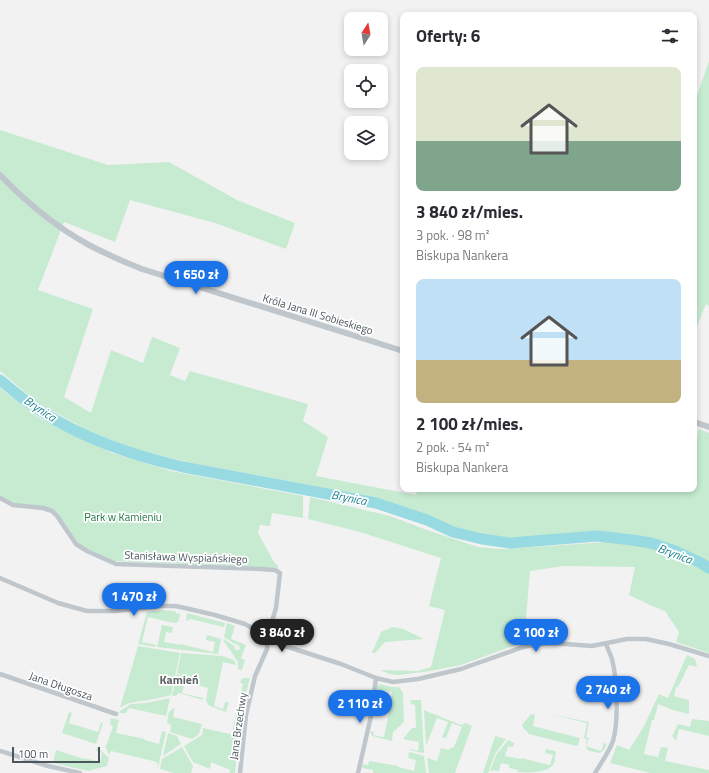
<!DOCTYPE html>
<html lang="pl">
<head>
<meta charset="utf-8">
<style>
  body { margin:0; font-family:"Titillium Web",sans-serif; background:#f7f7f7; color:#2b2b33; height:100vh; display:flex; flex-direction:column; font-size:15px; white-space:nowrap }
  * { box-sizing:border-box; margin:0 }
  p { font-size:13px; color:#7c7c81 }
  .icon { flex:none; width:22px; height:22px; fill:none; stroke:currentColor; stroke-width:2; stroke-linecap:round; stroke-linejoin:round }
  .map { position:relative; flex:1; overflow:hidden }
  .side { position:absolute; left:400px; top:12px; width:297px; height:480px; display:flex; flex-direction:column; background:#fff; border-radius:8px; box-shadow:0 2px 6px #0003 }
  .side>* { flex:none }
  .needle { width:26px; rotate:11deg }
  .tools { position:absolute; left:344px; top:12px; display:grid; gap:8px }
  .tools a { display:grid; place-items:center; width:44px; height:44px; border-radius:8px; background:#fff; box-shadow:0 2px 6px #0003; font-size:20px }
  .scale { position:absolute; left:12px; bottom:10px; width:88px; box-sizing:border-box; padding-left:4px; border:2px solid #4b565d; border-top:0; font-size:11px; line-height:14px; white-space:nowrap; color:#4b565d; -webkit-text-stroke:3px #fff; paint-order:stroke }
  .price { position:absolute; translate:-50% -34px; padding:0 9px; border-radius:14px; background:#1a73e8; color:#fff; font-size:13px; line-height:26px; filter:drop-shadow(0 1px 2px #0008) }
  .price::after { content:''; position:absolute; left:50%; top:24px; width:12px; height:9px; margin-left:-6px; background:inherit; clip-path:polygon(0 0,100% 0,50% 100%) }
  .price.on { background:#222; color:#fff }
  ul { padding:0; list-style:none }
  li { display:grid; align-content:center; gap:8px; height:212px; padding:0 16px }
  li span { display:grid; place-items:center; height:124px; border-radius:8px; color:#555 }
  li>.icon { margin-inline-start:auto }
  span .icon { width:72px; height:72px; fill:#fffc; stroke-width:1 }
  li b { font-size:17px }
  h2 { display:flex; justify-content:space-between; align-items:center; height:48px; padding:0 16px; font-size:17px }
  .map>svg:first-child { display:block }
  .green { fill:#c6ebd1 }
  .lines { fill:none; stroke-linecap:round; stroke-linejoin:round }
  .river { stroke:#98dae2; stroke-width:11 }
  .minor { stroke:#bfc7cc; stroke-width:4.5 }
  .tertiary { stroke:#bfc7cc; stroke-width:6 }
  .labels { text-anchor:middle; stroke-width:3.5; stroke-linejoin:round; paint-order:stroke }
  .street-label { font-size:11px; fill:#4b565d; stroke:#fff }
  .park-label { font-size:11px; fill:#237745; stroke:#fff }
  .water-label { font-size:12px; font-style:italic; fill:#1d828f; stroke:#fff }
  .neighbourhood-label { font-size:12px; font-weight:bold; fill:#5f6265; stroke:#fff }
</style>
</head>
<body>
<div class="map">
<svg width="709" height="773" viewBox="0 0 709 773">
  <rect width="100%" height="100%" fill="#f3f2f2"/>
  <g class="green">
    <polygon points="709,61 709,306 706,304 694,334 694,104"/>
    <polygon points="0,130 108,165 169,162 237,200 295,223 286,249 215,223 130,200 115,242 64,222 38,290 93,309 64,397 91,413 111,350 143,363 152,337 180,348 170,375 185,381 190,371 308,404 303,421 328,437 316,476 416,495 418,489 694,489 694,445 699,429 709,433 709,564 683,549 635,536 597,531 516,538 475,534 444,525 397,505 345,492 187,462 132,448 91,432 38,403 0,371"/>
    <polygon points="0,388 39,418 112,453 171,471 303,496 303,518 272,513 270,526 260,525 258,533 274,562 278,566 278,568 114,561 83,547 75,540 58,514 11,502 0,496"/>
    <polygon points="310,497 390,516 427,530 478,547 501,549 608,542 641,545 673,555 694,564 709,573 709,653 676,642 679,632 665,611 652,606 629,595 635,567 564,566 530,571 524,642 461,665 430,671 399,675 389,674 380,670 418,671 431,667 445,610 429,606 441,558 360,532 308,519"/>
    <polygon points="163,610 175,611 177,614 179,613 180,616 178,622 174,623 148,617 142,642 156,645 155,647 138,644 147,612"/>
    <polygon points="187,613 225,623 224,627 190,619 187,621 186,620"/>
    <polygon points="227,623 235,626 231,639 246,645 241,658 245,660 242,670 238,669 238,662 223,640 224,639 234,646 235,650 238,650 240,649 239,645 235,644 224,637"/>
    <polygon points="162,625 173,627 172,633 166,632 164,642 181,645 181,644 213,652 215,642 206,640 207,635 221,639 218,654 157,647"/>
    <polygon points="393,627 403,629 424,639 385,642 375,653 372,653 381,632"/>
    <path d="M138 646 180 653 171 695C163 697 156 699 148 700 137 702 130 701 120 708Z"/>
    <polygon points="181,653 222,656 234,660 236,665 223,662 214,706 223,709 225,702 229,702 226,712 208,705 206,700 208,688 185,682 182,693 203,698 203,700 179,693 175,696 172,696 177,674 187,677 177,673"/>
    <polygon points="687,655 695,659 697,667 689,665 678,687 676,687 674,696 689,700 689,714 673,710 658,704 654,720 652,720 644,754 658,757 661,747 668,748 665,761 709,770 709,773 650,773 610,763 617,745 629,750 643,728 659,694 668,698"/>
    <polygon points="243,678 250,678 243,705 239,734 232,733 243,684 240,682"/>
    <polygon points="380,684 391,687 399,687 403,693 404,722 393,732 392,741 372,736 370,731 374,732 373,735 384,737 390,707 389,707 392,692 381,690 379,697 376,697 377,686"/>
    <polygon points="170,698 166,716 129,708 126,713 119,713 120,711 131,704 146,703"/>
    <polygon points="410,700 421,700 424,752 422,753 410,750 410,749 418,751 419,742 403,739 412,728 416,728 415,705 411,704"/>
    <polygon points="175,707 173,717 202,724 199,734 192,739 170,732 171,726 167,722 169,712"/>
    <polygon points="424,710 461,725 466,723 472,726 455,773 429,773 427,758 437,761 441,748 448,750 454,747 462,727 452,723 446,738 442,737 448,722 437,718 426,746"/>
    <polygon points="69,712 72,713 69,723 98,732 101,723 103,723 96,744 62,733"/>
    <polygon points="531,714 535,715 533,726 580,738 578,745 576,746 529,734 526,730 524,729 522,725"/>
    <path d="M550 714 589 722 586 737 589 738 586 746 601 751 604 743 607 744 604 750 600 753C589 751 584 752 587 739L584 738 587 723Z"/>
    <polygon points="111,718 119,720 116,733 145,739 145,740 159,744 162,731 166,732 158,768 157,762 111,751 109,755 105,746 106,746 113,727 110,724"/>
    <polygon points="692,719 709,721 709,736 679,729 676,741 672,736 678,724 690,727"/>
    <polygon points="203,728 239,736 235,773 230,773 230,770 211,762 210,769 193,762 184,746 202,735"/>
    <polygon points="168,733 177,736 181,744 163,756"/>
    <polygon points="495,736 506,739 495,754 488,773 483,773"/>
    <path d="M508 740 514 743 513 747 508 746 505 756 521 759V758L550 765 553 755 545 753 546 749 555 751 556 752C555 756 555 762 553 765 546 773 528 773 517 772L518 770 509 768 510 765 501 763 499 771 492 770 491 772 490 771 496 755Z"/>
    <polygon points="97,747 109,758 107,766 88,771 53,763 56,750 84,759 84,758 100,762 102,753 96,751"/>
    <polygon points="182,747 193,766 191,773 174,773 160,769 162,759"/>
    <polygon points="409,752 424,756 426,773 373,773 373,770 362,768 363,764 368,765 369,761 398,766 398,767 414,771 416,760 408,758"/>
  </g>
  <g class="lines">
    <path class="river" d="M0 380C14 391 28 404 44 413 86 440 135 456 183 467L376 503 427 520 453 532 482 539 510 543 597 536 632 540 651 543 675 551 701 563 709 568"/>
    <g class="minor">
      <polyline points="0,498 13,505 43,508 52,511 57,516 76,544 87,551 116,564 261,569 275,570 280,573 276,608 269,631 267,649 255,676 246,715 240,773"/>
      <polyline points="0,578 58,603 87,611 115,611 161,606 176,606 215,615 245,624 282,645 341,664 376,678 393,682 418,679 461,669 523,647 538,644 553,643 592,646 627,639 646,639 669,644 709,656"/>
      <polyline points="0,674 116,714"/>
      <polyline points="0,751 48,766 80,773"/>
      <polyline points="358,773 371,716 376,678"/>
      <path d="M595 773C601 763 609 752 613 741 619 720 617 679 612 659 610 654 608 649 606 644"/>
    </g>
    <g class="tertiary">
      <path d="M0 175C26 202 56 227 89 245 106 254 124 262 142 269L403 351"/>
      <polyline points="694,422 709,427"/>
    </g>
  </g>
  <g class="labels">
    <g class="street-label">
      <text transform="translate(318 314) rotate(17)" y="4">Króla Jana III Sobieskiego</text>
      <text transform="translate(186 557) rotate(2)" y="4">Stanisława Wyspiańskiego</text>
      <text transform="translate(61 686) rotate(19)" y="4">Jana Długosza</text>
      <text transform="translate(238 726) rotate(-82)" y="4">Jana Brzechwy</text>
    </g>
    <g class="park-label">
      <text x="123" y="521">Park w Kamieniu</text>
    </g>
    <g class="water-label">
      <text transform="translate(40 409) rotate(34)" y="4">Brynica</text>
      <text transform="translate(349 498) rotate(11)" y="4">Brynica</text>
      <text transform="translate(675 554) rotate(21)" y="4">Brynica</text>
    </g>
    <g class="neighbourhood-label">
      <text x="179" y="684">Kamień</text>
    </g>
  </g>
</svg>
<div class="tools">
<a><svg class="needle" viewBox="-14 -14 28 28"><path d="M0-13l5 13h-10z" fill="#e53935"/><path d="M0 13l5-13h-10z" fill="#7c7c81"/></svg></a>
<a><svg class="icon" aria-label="locate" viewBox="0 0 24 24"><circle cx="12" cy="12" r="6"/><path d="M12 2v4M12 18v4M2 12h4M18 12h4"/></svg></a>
<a><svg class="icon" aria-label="layers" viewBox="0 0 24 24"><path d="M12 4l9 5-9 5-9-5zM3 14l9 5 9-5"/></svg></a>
</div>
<div class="scale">100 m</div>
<b class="price" style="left:196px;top:295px">1 650 zł</b>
<b class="price" style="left:134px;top:617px">1 470 zł</b>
<b class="price on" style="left:282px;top:653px">3 840 zł</b>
<b class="price" style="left:536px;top:653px">2 100 zł</b>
<b class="price" style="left:608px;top:710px">2 740 zł</b>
<b class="price" style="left:360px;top:724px">2 110 zł</b>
<section class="side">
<h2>Oferty: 6<svg class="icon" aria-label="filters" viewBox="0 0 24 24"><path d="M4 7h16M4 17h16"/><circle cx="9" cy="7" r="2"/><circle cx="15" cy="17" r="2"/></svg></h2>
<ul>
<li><span style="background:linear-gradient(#dfe7d0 60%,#7fa58c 0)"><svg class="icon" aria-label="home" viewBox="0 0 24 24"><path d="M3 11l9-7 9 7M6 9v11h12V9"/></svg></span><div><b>3 840 zł/mies.</b><p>3 pok. · 98 m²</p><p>Biskupa Nankera</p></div></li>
<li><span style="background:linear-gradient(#bfe0f5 65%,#c2b280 0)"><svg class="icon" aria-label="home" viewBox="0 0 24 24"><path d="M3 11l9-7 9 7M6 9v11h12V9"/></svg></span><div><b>2 100 zł/mies.</b><p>2 pok. · 54 m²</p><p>Biskupa Nankera</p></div></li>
</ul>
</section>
</div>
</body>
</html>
